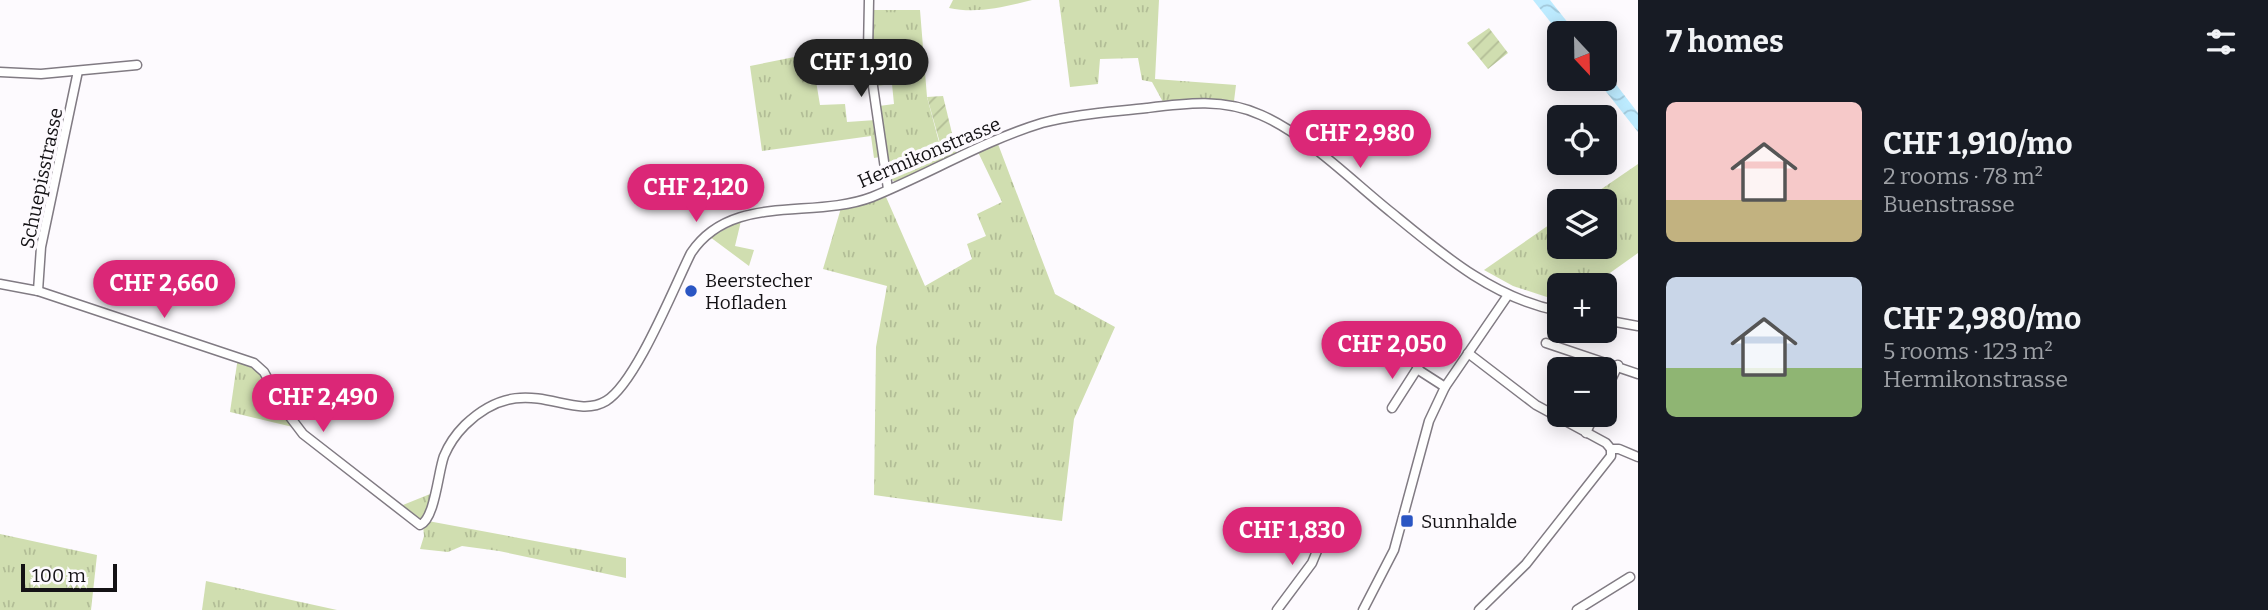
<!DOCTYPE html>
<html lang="en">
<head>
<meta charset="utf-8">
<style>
  body { margin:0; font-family:Bitter,serif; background:#242831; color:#f1f3f6; height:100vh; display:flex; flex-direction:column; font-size:26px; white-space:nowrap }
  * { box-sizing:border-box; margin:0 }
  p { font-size:23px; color:#9ea1a6 }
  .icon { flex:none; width:38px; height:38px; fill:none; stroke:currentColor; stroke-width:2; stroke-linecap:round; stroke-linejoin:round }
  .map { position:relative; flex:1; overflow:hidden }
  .drawer { display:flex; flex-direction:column; background:#171b24; width:630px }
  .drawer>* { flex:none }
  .needle { width:46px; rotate:158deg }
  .fabs { position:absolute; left:1547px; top:21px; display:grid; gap:14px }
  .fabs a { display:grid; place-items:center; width:70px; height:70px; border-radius:10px; background:#171b24; box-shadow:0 4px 18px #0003; font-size:35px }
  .scale { position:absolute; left:21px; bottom:18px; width:96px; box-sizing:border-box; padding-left:7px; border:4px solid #141215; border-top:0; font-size:19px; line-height:24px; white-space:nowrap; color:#141215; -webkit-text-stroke:5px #fdfafe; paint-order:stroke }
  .price { position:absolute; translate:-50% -60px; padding:0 16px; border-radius:24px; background:#db2777; color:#fff; font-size:23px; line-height:46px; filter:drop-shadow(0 2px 4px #0008) }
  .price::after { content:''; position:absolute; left:50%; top:42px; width:21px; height:16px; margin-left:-10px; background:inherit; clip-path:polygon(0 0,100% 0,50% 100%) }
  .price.selected { background:#222; color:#fff }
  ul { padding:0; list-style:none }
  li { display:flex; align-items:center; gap:21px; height:175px; padding:0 28px }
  li span { display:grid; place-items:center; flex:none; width:196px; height:140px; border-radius:10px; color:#555 }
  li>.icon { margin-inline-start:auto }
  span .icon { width:84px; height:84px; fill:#fffc; stroke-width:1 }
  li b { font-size:30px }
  h2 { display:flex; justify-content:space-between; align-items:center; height:84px; padding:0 28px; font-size:30px }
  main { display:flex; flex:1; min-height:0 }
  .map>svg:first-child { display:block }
  .grass { fill:url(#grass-tufts) }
  .garden { fill:url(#garden-furrows) }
  .water { fill:url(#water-waves) }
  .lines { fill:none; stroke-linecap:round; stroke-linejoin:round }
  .minor-casing { stroke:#817b83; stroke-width:11 }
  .minor { stroke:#fff; stroke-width:8 }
  .poi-dot { fill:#2a55c3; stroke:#fdfafe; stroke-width:2.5 }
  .labels { text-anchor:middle; stroke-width:7; stroke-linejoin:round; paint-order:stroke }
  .street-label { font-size:19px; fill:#141215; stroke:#fdfafe }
  .poi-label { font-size:19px; fill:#141215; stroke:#fdfafe; text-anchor:start }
</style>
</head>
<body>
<main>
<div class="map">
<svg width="1638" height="610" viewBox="0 0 1638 610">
  <defs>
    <pattern id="grass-tufts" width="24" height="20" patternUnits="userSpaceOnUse" patternTransform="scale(1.75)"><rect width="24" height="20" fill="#d0deb0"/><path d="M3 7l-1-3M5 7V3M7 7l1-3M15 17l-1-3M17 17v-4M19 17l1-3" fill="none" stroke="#b2bd96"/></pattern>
    <pattern id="garden-furrows" width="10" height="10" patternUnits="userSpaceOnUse" patternTransform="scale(1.75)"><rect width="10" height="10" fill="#d0deb0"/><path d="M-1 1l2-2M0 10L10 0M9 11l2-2" fill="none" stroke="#b2bd96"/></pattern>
    <pattern id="water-waves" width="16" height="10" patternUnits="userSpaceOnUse" patternTransform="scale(1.75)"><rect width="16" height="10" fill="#bdebff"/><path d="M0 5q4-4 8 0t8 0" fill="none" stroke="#a2c8da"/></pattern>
  </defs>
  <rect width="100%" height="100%" fill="#fdfafe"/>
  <g class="grass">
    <path d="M953 0H1032C1005 7 977 14 949 8Z"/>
    <polygon points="1059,0 1159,0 1155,79 1236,85 1234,101 1205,99 1163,102 1152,82 1142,80 1138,58 1100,59 1098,84 1070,87"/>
    <polygon points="870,10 920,10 927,97 944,161 895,182 889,178 879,106 894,104 892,84 876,86 870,51"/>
    <polygon points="864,43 868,74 816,81 820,105 845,104 847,122 876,120 880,157 874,158 871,136 762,151 750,66"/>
    <polygon points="998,144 1055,294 1115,327 1074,419 1062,521 874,495 876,347 887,286 823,269 841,208 861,205 886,197 925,286 972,259 967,244 986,236 977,214 1002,202 978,152"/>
    <polygon points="1638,164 1638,253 1593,285 1559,285 1559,301 1513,286 1484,270 1559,218 1559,247 1605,247 1605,201 1584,201"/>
    <polygon points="741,221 735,246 754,250 749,266 710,237"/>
    <polygon points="238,357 254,363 297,428 230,412"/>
    <polygon points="435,492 428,521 626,558 626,578 499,551 462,546 448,552 420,549 424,536 423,525 398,507"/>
    <polygon points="0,534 97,555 91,610 0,610"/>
    <polygon points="206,581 337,610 202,610"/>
  </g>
  <g class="garden">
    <polygon points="1489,28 1508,53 1488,69 1467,43"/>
    <polygon points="943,96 957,154 945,161 927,97"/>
  </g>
  <g class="water">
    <polygon points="1533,0 1550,0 1576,33 1559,33"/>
    <polygon points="1605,70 1638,113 1638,132 1596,79 1605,79"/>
  </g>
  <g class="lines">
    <g class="minor-casing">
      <g id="minor">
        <polyline points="869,0 868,52 888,189"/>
        <polyline points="0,72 41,74 137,65"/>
        <path d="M0 284 38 291 254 363 264 372 284 409 303 434 420 525C435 519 438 472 444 456 449 444 456 434 465 425 525 367 569 423 606 401 636 383 674 287 691 253 732 192 812 220 872 197 929 174 983 141 1042 123 1075 114 1112 112 1147 108 1186 103 1224 98 1261 115 1307 135 1353 182 1392 213 1443 255 1493 298 1559 311"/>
        <polyline points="38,291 41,247 78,71"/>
        <polyline points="1605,320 1638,326"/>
        <polyline points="1436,335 1417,369 1445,387"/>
        <polyline points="1546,343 1638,374"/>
        <polyline points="1468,353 1536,405 1606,443 1611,449 1619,449 1638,457"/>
        <polyline points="1605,393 1618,365"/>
        <polyline points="1392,408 1417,369"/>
        <polyline points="1586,433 1594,415"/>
        <polyline points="1277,610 1312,563 1324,534"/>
        <polyline points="1363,610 1394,550 1429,421 1445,387 1508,295"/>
        <polyline points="1479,610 1526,564 1611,456 1611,449"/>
        <polyline points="1577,610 1630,577"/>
      </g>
    </g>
    <use href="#minor" class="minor"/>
  </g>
  <g class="poi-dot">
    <circle cx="691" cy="291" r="7"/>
    <rect x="1400" y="514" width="14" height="14" rx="3.5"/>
  </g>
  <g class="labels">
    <g class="street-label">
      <text transform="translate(929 152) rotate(-23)" y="7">Hermikonstrasse</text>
      <text transform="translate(41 178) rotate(-78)" y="7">Schuepisstrasse</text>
    </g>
    <g class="poi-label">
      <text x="705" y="287">Beerstecher<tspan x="705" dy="22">Hofladen</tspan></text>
      <text x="1421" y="528">Sunnhalde</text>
    </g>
  </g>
</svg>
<div class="fabs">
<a><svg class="needle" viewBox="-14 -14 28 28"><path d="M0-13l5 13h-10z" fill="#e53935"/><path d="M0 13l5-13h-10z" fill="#9ea1a6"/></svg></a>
<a><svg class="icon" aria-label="locate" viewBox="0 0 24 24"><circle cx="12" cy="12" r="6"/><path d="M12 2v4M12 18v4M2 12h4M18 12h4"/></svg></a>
<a><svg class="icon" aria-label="layers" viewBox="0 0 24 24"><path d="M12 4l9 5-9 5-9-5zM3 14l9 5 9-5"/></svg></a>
<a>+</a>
<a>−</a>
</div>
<div class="scale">100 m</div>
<b class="price selected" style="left:861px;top:99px">CHF 1,910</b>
<b class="price" style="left:1360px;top:170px">CHF 2,980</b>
<b class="price" style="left:696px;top:224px">CHF 2,120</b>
<b class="price" style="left:164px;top:320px">CHF 2,660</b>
<b class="price" style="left:1392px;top:381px">CHF 2,050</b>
<b class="price" style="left:323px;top:434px">CHF 2,490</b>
<b class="price" style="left:1292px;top:567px">CHF 1,830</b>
</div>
<section class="drawer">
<h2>7 homes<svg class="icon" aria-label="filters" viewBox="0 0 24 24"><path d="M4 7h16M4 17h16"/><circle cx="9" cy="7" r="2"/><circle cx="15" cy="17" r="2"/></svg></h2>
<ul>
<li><span style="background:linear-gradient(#f6c9c9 70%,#c2b280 0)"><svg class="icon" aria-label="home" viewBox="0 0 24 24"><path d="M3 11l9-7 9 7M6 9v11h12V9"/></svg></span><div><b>CHF 1,910/mo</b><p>2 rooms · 78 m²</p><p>Buenstrasse</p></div></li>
<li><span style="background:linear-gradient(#c9d6e8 65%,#8fb573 0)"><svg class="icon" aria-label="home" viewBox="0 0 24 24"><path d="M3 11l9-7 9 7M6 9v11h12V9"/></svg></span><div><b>CHF 2,980/mo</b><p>5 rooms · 123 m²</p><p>Hermikonstrasse</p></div></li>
</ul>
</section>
</main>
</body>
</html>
